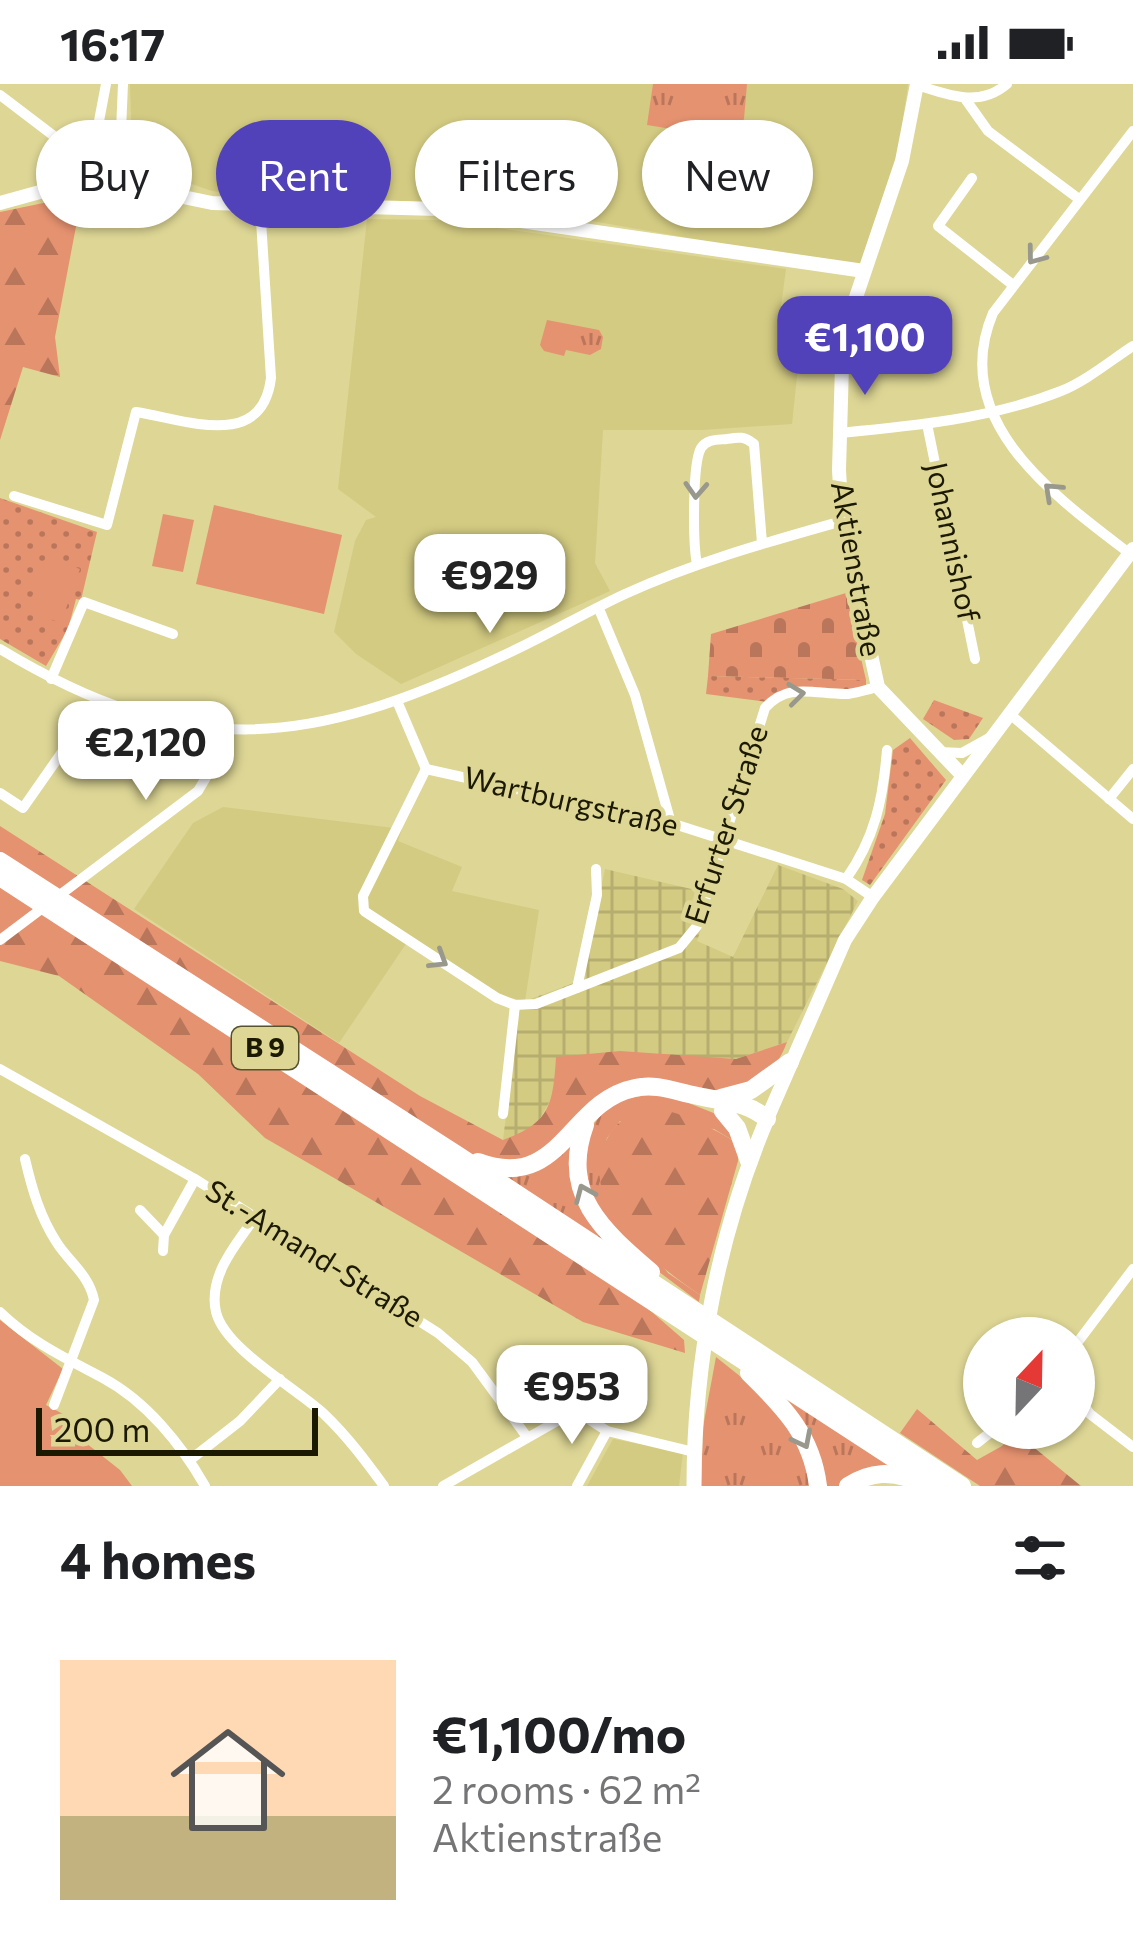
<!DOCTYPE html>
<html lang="en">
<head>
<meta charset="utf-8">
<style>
  body { margin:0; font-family:Commissioner,sans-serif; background:#f2f2f2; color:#202124; height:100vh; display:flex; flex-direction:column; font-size:45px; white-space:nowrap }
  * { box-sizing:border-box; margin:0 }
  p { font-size:39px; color:#757577 }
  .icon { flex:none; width:66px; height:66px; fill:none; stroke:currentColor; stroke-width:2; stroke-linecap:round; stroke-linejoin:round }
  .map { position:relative; height:1402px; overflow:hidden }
  .side { display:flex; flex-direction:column; background:#fff; flex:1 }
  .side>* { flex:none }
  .banner { position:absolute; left:36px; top:36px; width:1062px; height:108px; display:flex; gap:24px }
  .needle { width:78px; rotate:22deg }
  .fabs { position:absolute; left:963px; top:1233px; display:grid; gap:24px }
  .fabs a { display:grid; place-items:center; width:132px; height:132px; border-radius:50%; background:#fff; box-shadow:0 3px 9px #0004; font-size:60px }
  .scale { position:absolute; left:36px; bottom:30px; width:282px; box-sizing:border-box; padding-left:12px; border:6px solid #1c1901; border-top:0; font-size:33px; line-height:42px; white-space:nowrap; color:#1c1901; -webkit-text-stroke:9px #ddd695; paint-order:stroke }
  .price { position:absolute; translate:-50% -102px; padding:0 27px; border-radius:24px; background:#fff; color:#222; font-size:39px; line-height:78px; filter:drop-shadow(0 3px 6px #0008) }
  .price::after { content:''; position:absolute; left:50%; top:72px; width:36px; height:27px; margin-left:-18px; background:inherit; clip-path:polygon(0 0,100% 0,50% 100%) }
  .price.on { background:#5242ba; color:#fff }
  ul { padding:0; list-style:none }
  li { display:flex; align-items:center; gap:36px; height:300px; padding:0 60px }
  li span { display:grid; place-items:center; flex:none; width:336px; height:240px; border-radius:0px; color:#555 }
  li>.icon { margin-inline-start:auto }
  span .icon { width:144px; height:144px; fill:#fffc; stroke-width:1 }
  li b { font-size:51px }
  h2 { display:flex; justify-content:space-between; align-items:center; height:144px; padding:0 60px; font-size:51px }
  .tag { padding:0 42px; border-radius:54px; background:#fff; box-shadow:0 3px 9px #0004; font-size:42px; line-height:108px }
  .tag.on { background:#5242ba; color:#fff }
  .status { display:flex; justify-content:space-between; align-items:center; height:84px; padding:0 60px; background:#fff; direction:ltr }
  .status svg { height:33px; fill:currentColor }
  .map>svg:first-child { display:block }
  .built { fill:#d3cb82 }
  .industrial { fill:url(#industrial-grid) }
  .grass { fill:url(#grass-tufts) }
  .forest { fill:url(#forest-firs) }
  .cemetery { fill:url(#cemetery-stones) }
  .park { fill:url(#park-dots) }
  .garden { fill:#e59270 }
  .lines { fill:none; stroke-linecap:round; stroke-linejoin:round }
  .minor { stroke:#fff; stroke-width:10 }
  .tertiary { stroke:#fff; stroke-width:14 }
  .secondary { stroke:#fff; stroke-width:15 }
  .trunk { stroke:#fff; stroke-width:18 }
  .oneway { stroke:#99988d }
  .labels { text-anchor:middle; stroke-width:9; stroke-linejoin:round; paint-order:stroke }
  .shield { fill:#ddd695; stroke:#56522d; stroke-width:3 }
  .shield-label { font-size:27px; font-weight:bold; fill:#1c1901 }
  .street-label { font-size:30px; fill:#1c1901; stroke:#ddd695 }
</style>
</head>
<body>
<div class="status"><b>16:17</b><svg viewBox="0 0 49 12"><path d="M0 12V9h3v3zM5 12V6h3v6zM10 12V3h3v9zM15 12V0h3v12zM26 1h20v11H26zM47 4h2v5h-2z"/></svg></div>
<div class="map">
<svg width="1133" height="1402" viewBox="0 0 1133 1402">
  <defs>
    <pattern id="industrial-grid" width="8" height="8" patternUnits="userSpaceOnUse" patternTransform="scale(3)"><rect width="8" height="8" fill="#d3cb82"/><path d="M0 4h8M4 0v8" fill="none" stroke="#b5ae6e"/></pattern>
    <pattern id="grass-tufts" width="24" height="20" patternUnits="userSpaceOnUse" patternTransform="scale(3)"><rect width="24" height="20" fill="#e59270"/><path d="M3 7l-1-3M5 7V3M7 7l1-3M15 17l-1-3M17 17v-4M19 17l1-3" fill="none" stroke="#b9765a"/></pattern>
    <pattern id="forest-firs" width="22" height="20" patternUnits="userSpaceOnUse" patternTransform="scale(3)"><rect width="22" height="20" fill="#e59270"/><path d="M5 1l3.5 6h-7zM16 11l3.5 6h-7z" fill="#b9765a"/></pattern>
    <pattern id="cemetery-stones" width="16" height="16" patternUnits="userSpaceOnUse" patternTransform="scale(3)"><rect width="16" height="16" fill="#e59270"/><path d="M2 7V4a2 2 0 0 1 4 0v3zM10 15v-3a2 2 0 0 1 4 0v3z" fill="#b9765a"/></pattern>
    <pattern id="park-dots" width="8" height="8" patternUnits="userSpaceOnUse" patternTransform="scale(3)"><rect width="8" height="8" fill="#e59270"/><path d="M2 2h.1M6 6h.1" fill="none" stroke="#b9765a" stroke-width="1.8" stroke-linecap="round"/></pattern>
  </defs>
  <rect width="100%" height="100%" fill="#ddd695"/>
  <g class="built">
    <polygon points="130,0 908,0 896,86 859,184 575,134 438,118 260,113 212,107 142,83 132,66"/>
    <polygon points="367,135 441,136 786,185 781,222 804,226 792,340 701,346 603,346 595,479 610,507 401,600 356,570 334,548 355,457 366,436 376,433 338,405"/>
    <polygon points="223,723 402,745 398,757 462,783 452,807 539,826 525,917 503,912 410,854 339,959 134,825 193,739"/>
    <polygon points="613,1355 683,1368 679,1402 587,1402"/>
  </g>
  <polygon class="industrial" points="778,781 843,805 858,817 787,958 736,975 682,973 554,1010 534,1045 503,1056 519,925 525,917 582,896 605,785 713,810 697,857 733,873"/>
  <g class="grass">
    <polygon points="653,0 747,0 744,35 737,47 727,54 647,41"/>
    <polygon points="547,236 599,246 603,253 601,265 590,271 566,266 564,272 544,267 540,261"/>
    <path d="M666 1010 721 1032 739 1060 714 1045 620 1037 607 1054 602 1074 603 1100 668 1189 700 1211 699 1218 634 1169 594 1125 581 1061C605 1018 618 1012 666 1010Z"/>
    <polygon points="573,1052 572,1067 618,1168 500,1088"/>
    <polygon points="716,1273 756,1305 798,1351 813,1402 701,1402 703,1343"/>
    <polygon points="768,1300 897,1383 841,1402 821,1402"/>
  </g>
  <g class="forest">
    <polygon points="82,111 55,253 60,293 23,283 0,356 0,128"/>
    <path d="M0 742 420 1012 503 1056C550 1039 553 1021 556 973L620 967 736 975 787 958C764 1022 703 1007 652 997L560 1056 512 1081 470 1070 0 771Z"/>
    <polygon points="0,801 645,1222 684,1256 685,1269 583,1238 265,1054 198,990 59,892 0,877"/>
    <path d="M654 1024C685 1029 712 1044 739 1060L738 1077 700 1211C655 1180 572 1118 608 1053 619 1034 634 1026 654 1024Z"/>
    <polygon points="917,1325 977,1376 1002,1362 1015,1348 1081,1402 980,1402 900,1349"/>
  </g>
  <polygon class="cemetery" points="846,509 866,596 708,592 711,550"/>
  <g class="park">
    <polygon points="0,414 97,448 81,516 76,515 68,545 46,582 0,555"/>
    <path d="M708 592 866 596V603C833 611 791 591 767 618L706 610Z"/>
    <polygon points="934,616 983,634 969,655 954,656 923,635"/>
    <polygon points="910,654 946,696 870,801 862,796 885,730 893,666"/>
  </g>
  <g class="garden">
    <polygon points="214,421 342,451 324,530 196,500"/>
    <polygon points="163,430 194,436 183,488 152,482"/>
    <polygon points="46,473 80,485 61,539 27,527"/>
    <polygon points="0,1236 63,1285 46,1321 63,1330 62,1340 120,1386 132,1402 0,1402"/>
  </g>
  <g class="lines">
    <g class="minor">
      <path d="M917 1C949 11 979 24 1007 0"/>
      <polyline points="0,11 67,62 88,66 95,58 106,0"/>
      <polyline points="966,16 988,47 1079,115"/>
      <path d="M1133 47 993 229C947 338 1057 414 1133 472"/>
      <polyline points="120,61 137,86 164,107"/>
      <polyline points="972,94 938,142 1013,201"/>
      <polyline points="113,100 121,47 123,0"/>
      <polyline points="927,340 975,575"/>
      <path d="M839 349C914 342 990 335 1061 307 1086 297 1110 277 1133 262"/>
      <path d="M14 412 107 441 136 328C184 335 262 368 271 294L260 121"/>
      <path d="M697 480C693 461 692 380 701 364 707 355 717 356 727 355 739 353 744 352 754 360L762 459"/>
      <polyline points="599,525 635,611 671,739"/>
      <path d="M0 565C189 679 309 663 502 572 544 553 584 529 625 510 695 478 768 458 842 437"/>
      <polyline points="51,595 84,518 173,550"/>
      <polyline points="397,617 426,685"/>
      <polyline points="1011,631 1133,735"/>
      <polyline points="939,668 962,669 991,653"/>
      <path d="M426 685 363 812 364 827 497 914 515 921 536 920 679 864 697 842 765 624C789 597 816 611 848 610 858 609 868 605 878 603"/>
      <polyline points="426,685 671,739 846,795 873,813"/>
      <polyline points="0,709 23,724 97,618"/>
      <polyline points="1109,715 1133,685"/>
      <path d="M846 795C875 754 883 715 887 666"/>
      <polyline points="0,856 198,707 211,685 218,644"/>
      <polyline points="577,904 597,811 596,785"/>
      <polyline points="0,985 195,1095 438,1249 472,1278 527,1353"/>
      <polyline points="503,1030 515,921"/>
      <path d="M25 1075C32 1105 40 1133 57 1159 70 1179 89 1191 94 1216L54 1321"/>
      <polyline points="140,1126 164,1151"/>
      <path d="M254 1135C235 1161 208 1193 216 1228 225 1265 296 1304 324 1330 347 1352 365 1376 384 1402"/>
      <polyline points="163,1167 164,1151 195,1095"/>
      <path d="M0 1228C31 1258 65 1274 103 1294 146 1317 181 1360 205 1402"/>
      <polyline points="1074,1263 1133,1185"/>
      <polyline points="1074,1308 1090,1330 1133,1363"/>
      <polyline points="977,1359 996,1344"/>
      <polyline points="190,1376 240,1337 280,1295"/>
      <polyline points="443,1402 566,1332 587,1334 607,1347 694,1368"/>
      <polyline points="577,1402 607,1347"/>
    </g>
    <g class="tertiary">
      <polyline points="917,0 902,77 851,228 842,281 839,386 842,437 878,603 962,691"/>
      <polyline points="0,119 58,103 91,99 135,103 212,119 438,125 864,187"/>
      <polyline points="767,1035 845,856 873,813 1133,465"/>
    </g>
    <path class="secondary" d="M694 1402C694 1277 718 1151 767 1035"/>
    <g class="trunk">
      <polyline points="0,777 456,1070 962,1402"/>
      <polyline points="0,793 936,1402"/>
      <polyline points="721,1014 751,1006 790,978"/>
      <polyline points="723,1027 737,1044 749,1077"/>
      <path d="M585 1041C560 1110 602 1146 651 1188"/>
      <path d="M478 1078C561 1109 569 1017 635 1004 657 999 676 1008 698 1012 724 1018 746 1017 767 1035"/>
      <path d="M749 1289C784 1323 812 1352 818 1402"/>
      <path d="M848 1402C871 1387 892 1387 917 1397"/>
    </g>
  </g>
  <defs><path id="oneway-chevron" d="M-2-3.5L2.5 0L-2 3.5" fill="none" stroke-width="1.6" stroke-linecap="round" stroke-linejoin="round" transform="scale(3)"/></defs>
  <g class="oneway">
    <use href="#oneway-chevron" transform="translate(1035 172) rotate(127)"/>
    <use href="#oneway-chevron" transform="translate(696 406) rotate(93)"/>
    <use href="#oneway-chevron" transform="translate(1052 407) rotate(-137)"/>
    <use href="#oneway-chevron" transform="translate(796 610) rotate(-7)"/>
    <use href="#oneway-chevron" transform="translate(439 876) rotate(32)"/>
    <use href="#oneway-chevron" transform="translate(584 1109) rotate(-113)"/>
    <use href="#oneway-chevron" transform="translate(803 1356) rotate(63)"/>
  </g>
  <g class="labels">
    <rect class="shield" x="232" y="943" width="66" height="42" rx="9"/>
    <g class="shield-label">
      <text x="265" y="973">B 9</text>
    </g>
    <g class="street-label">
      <text transform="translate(952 458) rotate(78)" y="10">Johannishof</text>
      <text transform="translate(856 485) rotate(80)" y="10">Aktienstraße</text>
      <text transform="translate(571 718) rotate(13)" y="10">Wartburgstraße</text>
      <text transform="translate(727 741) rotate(-72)" y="10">Erfurter Straße</text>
      <text transform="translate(314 1170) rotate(32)" y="10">St.-Amand-Straße</text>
    </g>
  </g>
</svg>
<div class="fabs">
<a><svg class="needle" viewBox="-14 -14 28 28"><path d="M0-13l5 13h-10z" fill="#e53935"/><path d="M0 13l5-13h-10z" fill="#757577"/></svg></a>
</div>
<div class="scale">200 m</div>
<b class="price on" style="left:865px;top:314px">€1,100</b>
<b class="price" style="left:490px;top:552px">€929</b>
<b class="price" style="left:146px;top:719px">€2,120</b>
<b class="price" style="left:572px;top:1363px">€953</b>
<div class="banner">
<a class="tag">Buy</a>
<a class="tag on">Rent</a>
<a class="tag">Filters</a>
<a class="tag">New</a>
</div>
</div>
<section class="side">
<h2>4 homes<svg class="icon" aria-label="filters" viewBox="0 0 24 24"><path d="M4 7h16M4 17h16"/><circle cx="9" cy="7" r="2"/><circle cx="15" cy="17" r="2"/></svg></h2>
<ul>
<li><span style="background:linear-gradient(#ffd9b3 65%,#c2b280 0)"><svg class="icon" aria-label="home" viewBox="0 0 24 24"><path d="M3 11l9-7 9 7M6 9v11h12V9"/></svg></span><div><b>€1,100/mo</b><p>2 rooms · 62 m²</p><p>Aktienstraße</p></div></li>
</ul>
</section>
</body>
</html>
